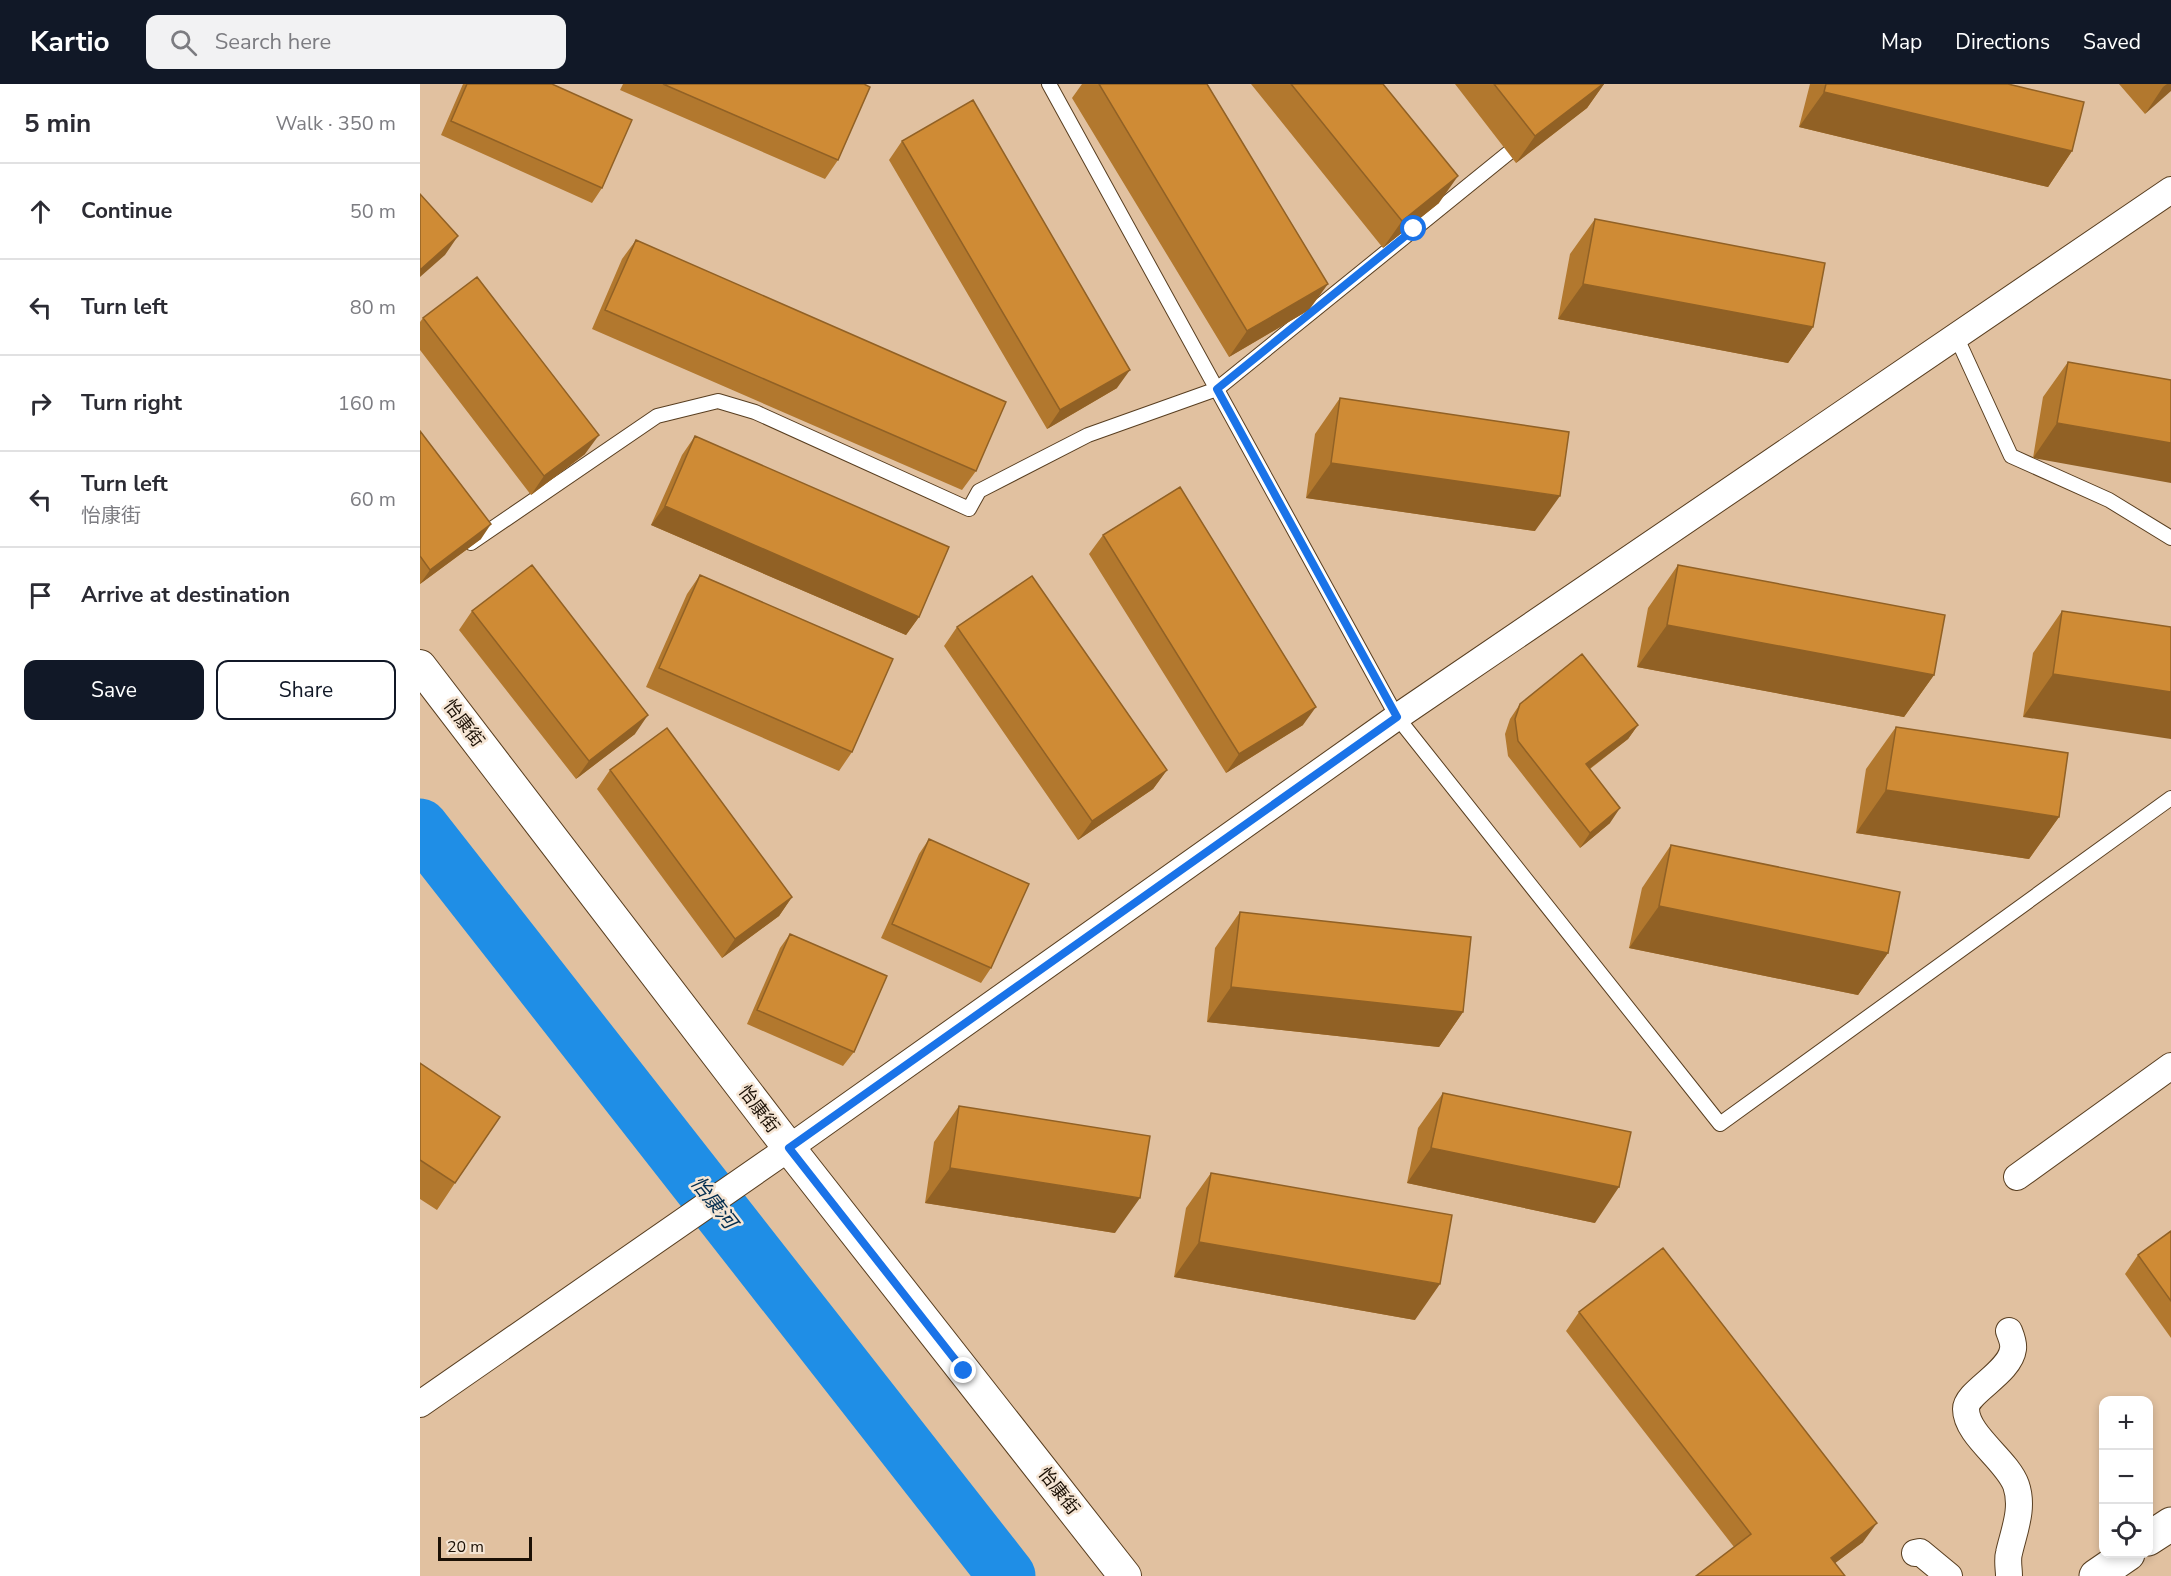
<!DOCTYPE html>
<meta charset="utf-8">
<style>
:root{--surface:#fff;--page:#f2f2f3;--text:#2b2b33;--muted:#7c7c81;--line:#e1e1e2;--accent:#111827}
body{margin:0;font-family:"Nunito Sans","Noto Sans SC",sans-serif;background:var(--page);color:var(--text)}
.controls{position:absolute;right:18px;bottom:18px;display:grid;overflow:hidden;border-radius:12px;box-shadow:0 3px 9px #0003}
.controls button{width:54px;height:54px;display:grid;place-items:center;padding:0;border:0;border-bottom:2px solid var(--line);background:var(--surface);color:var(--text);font:30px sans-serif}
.scale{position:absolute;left:18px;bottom:15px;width:94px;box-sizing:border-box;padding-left:6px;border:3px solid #1b1005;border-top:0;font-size:16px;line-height:21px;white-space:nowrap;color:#1b1005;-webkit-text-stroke:4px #f5e5d4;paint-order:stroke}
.stop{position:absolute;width:18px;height:18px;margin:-14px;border:4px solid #1a73e8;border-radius:50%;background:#fff}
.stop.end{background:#1a73e8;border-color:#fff;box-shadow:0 2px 6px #0008}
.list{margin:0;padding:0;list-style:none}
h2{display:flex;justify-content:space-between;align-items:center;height:78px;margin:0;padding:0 24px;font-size:26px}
h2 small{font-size:20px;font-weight:400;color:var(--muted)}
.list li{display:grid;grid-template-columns:39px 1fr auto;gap:18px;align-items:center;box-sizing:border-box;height:96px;padding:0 24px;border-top:2px solid var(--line)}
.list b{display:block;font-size:22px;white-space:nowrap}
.list p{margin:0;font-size:20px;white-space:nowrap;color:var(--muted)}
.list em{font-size:20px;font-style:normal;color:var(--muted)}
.actions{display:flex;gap:12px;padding:18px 24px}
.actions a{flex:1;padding:14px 0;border:2px solid var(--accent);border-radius:12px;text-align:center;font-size:21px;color:var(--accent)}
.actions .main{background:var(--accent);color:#fff}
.icon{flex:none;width:33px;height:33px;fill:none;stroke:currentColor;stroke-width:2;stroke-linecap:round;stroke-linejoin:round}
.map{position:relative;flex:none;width:1751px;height:1492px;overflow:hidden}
header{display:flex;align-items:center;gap:36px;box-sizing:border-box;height:84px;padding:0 30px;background:var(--accent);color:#fff}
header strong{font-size:28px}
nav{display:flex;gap:33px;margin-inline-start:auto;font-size:21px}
.search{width:420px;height:54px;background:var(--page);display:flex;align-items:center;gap:15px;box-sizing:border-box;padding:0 21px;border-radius:12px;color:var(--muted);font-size:22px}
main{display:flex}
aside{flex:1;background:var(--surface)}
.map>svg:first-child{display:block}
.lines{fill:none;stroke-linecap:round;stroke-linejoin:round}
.river{stroke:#1f8ee6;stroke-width:57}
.service-casing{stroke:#583e20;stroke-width:16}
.minor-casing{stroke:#583e20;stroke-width:28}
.tertiary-casing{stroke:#583e20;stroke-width:34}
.secondary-casing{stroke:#583e20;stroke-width:35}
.service{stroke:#fff;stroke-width:14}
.minor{stroke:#fff;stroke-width:26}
.tertiary{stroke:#fff;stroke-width:32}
.secondary{stroke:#fff;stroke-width:33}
.wall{fill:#b2782e}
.shaded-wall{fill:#916125}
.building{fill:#cf8b35;stroke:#916125;stroke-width:1.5}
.route{stroke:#1a73e8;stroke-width:8}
.labels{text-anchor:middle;stroke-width:5;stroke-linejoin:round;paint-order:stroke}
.street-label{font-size:18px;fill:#1b1005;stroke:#f5e5d4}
.water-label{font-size:20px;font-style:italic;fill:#022c4e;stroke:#f5e5d4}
</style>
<header>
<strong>Kartio</strong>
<div class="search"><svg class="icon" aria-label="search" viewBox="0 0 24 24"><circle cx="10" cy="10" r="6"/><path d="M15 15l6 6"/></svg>Search here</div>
<nav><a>Map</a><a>Directions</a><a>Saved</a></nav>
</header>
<main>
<aside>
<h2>5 min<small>Walk · 350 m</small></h2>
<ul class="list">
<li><svg class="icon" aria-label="ahead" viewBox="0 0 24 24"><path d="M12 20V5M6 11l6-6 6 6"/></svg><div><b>Continue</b></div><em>50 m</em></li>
<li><svg class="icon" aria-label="left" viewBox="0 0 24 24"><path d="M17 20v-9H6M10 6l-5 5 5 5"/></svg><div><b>Turn left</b></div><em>80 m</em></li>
<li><svg class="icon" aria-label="right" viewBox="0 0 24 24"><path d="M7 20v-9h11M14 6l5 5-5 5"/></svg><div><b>Turn right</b></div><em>160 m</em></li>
<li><svg class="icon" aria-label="left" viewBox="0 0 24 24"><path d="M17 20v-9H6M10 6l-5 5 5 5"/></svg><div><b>Turn left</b><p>怡康街</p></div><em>60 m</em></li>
<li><svg class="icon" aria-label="arrive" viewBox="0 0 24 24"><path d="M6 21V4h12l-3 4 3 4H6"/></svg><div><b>Arrive at destination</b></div></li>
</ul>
<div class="actions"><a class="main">Save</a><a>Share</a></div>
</aside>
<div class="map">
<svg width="1751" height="1492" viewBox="0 0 1751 1492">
<rect width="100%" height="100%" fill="#e1c1a0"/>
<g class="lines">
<path class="river" d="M0,743L587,1492"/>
<g class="service-casing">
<path id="service" d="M629,0L977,633L1300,1040L1751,714
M1536,252L1591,372L1689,416L1751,454
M51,459L237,332L298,317L335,328L549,425L559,407L668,351L797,305L1102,58"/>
</g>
<g class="minor-casing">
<path id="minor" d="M1597,1093L1751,982
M0,1320L369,1064L977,633L1751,106
M1495,1469L1500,1468L1529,1492
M1589,1492C1589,1485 1587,1476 1589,1469C1594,1447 1604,1424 1596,1401C1587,1376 1546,1351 1546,1325C1546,1308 1590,1289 1593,1265C1594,1259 1591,1252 1589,1247"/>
</g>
<g class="tertiary-casing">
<path id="tertiary" d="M0,582L369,1064L705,1492"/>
</g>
<g class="secondary-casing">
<path id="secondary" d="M1728,1455L1751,1440
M1676,1492L1708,1470"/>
</g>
<use href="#service" class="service"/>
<use href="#minor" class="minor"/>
<use href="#tertiary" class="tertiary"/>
<use href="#secondary" class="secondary"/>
</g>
<path class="wall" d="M43,0H132L182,104L172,119L21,51Z
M203,0H444L418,76L405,95L200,6Z
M662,0H787L889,226L809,273L652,14Z
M831,0H963L1019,119L963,164Z
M1035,0H1184L1167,24L1096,79Z
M1390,0H1588L1652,67L1628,103L1379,43Z
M1699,0H1751L1725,30Z
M482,57L697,304L627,345L469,76Z
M1175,135L1393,243L1368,279L1138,235L1150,170Z
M216,156L556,387L542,406L172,245L202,175Z
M3,234L165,370L111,411L0,266V238Z
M1648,278L1751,296L1613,374L1623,313Z
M920,314L1115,447L886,414L895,350Z
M0,347L61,455L0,500Z
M275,352L499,533L486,551L231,441L262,371Z
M683,451L883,641L806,689L669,470Z
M1258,481L1514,591L1484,633L1217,583L1228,524Z
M280,491L432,668L419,687L226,603L267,510Z
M52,527L215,650L156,695L39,546Z
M1642,527L1751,543L1603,633L1613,569Z
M537,543L747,686L733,705L658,756L524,562Z
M1100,620L1218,641L1208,655L1170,685L1190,739L1160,764L1088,672L1085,650L1090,635Z
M1476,643L1639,733L1609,775L1436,749L1446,685Z
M190,686L372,813L359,832L302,874L177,705Z
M509,755L571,884L561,899L461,854L499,770Z
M1251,761L1468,869L1438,911L1209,864L1222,804Z
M820,828L1043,928L1019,963L787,938L795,864Z
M370,850L434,968L423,982L327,940L360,864Z
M0,979L35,1099L17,1126L0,1115Z
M1023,1009L1175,1139L987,1099L998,1044Z
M539,1022L695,1149L505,1119L514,1058Z
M791,1089L995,1236L754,1193L766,1124Z
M1751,1147V1254L1705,1190L1718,1171Z
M1159,1228L1443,1458L1415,1479L1314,1463L1146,1247Z"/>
<path class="shaded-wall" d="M1183,0H1184L1167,24L1096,79L1115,52Z
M1747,0H1751V7L1725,30L1743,3Z
M1404,8L1652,67L1628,103L1379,43Z
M1038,92L1019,119L963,164L982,137Z
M38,152L25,171L0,193V186Z
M908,200L889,226L809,273L827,247Z
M1163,200L1393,243L1368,279L1138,235Z
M710,286L697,304L627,345L640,326Z
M1637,339L1751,359V399L1613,374Z
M179,351L165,370L111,411L124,392Z
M911,379L1140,412L1115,447L886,414Z
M245,422L499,533L486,551L231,441Z
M71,440L61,455L0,500L10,486Z
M1247,541L1514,591L1484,633L1217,583Z
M1633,590L1751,608V655L1603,633Z
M896,623L883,641L806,689L819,670Z
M228,631L215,650L156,695L169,677Z
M1218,641L1208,655L1156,695L1166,680Z
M747,686L733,705L658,756L672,737Z
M1466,706L1639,733L1609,775L1436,749Z
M1200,724L1190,739L1160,764L1170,749Z
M372,813L359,832L302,874L315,855Z
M1239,822L1468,869L1438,911L1209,864Z
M811,903L1043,928L1019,963L787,938Z
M1011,1064L1199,1103L1175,1139L987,1099Z
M530,1084L720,1114L695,1149L505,1119Z
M779,1158L1020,1200L995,1236L754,1193Z
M1457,1439L1443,1458L1398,1492L1411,1474Z"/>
<path class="building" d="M47,0H132L212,36L182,104L31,37Z
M243,0H444L450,3L418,76Z
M679,0H787L908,200L827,247Z
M871,0H963L1038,92L982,137Z
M1074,0H1183L1115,52Z
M1406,0H1588L1664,18L1652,67L1404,8Z
M553,16L710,286L640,326L482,57Z
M0,110L38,152L0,186Z
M1175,135L1405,179L1393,243L1163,200Z
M216,156L586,318L556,387L185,226Z
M57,193L179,351L124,392L3,234Z
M1648,278L1751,296V359L1637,339Z
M920,314L1149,348L1140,412L911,379Z
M0,347L71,440L10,486L0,472Z
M275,352L529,463L499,533L245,422Z
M760,403L896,623L819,670L683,451Z
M112,481L228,631L169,677L52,527Z
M1258,481L1525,531L1514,591L1247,541Z
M280,491L473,575L432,668L239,584Z
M612,492L747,686L672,737L537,543Z
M1642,527L1751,543V608L1633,590Z
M1162,570L1218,641L1166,680L1200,724L1170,749L1098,657L1095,635L1100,620Z
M1476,643L1648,669L1639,733L1466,706Z
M247,644L372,813L315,855L190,686Z
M509,755L609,800L571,884L472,840Z
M1251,761L1480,808L1468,869L1239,822Z
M820,828L1051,853L1043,928L811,903Z
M370,850L467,892L434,968L337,926Z
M0,979L80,1033L35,1099L0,1076Z
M1023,1009L1211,1048L1199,1103L1011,1064Z
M539,1022L730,1052L720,1114L530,1084Z
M791,1089L1032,1131L1020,1200L779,1158Z
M1751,1147V1217L1718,1171Z
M1243,1164L1457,1439L1411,1474L1425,1492H1276L1331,1450L1159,1228Z"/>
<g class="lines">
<path class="route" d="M544,1287L369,1064L977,633L797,305L994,145"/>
</g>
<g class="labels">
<g class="street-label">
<text transform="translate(44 639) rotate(53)" y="6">怡康街</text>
<text transform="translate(339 1025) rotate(53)" y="6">怡康街</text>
<text transform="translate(639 1407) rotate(52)" y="6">怡康街</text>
</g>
<g class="water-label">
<text transform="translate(294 1118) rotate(52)" y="7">怡康河</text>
</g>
</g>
</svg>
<div class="controls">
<button>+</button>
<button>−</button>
<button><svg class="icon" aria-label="locate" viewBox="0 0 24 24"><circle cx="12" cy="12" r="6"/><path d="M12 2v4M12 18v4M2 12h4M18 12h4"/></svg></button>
</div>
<div class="scale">20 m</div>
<div class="stop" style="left:994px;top:145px"></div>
<div class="stop end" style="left:544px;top:1287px"></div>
</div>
</main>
